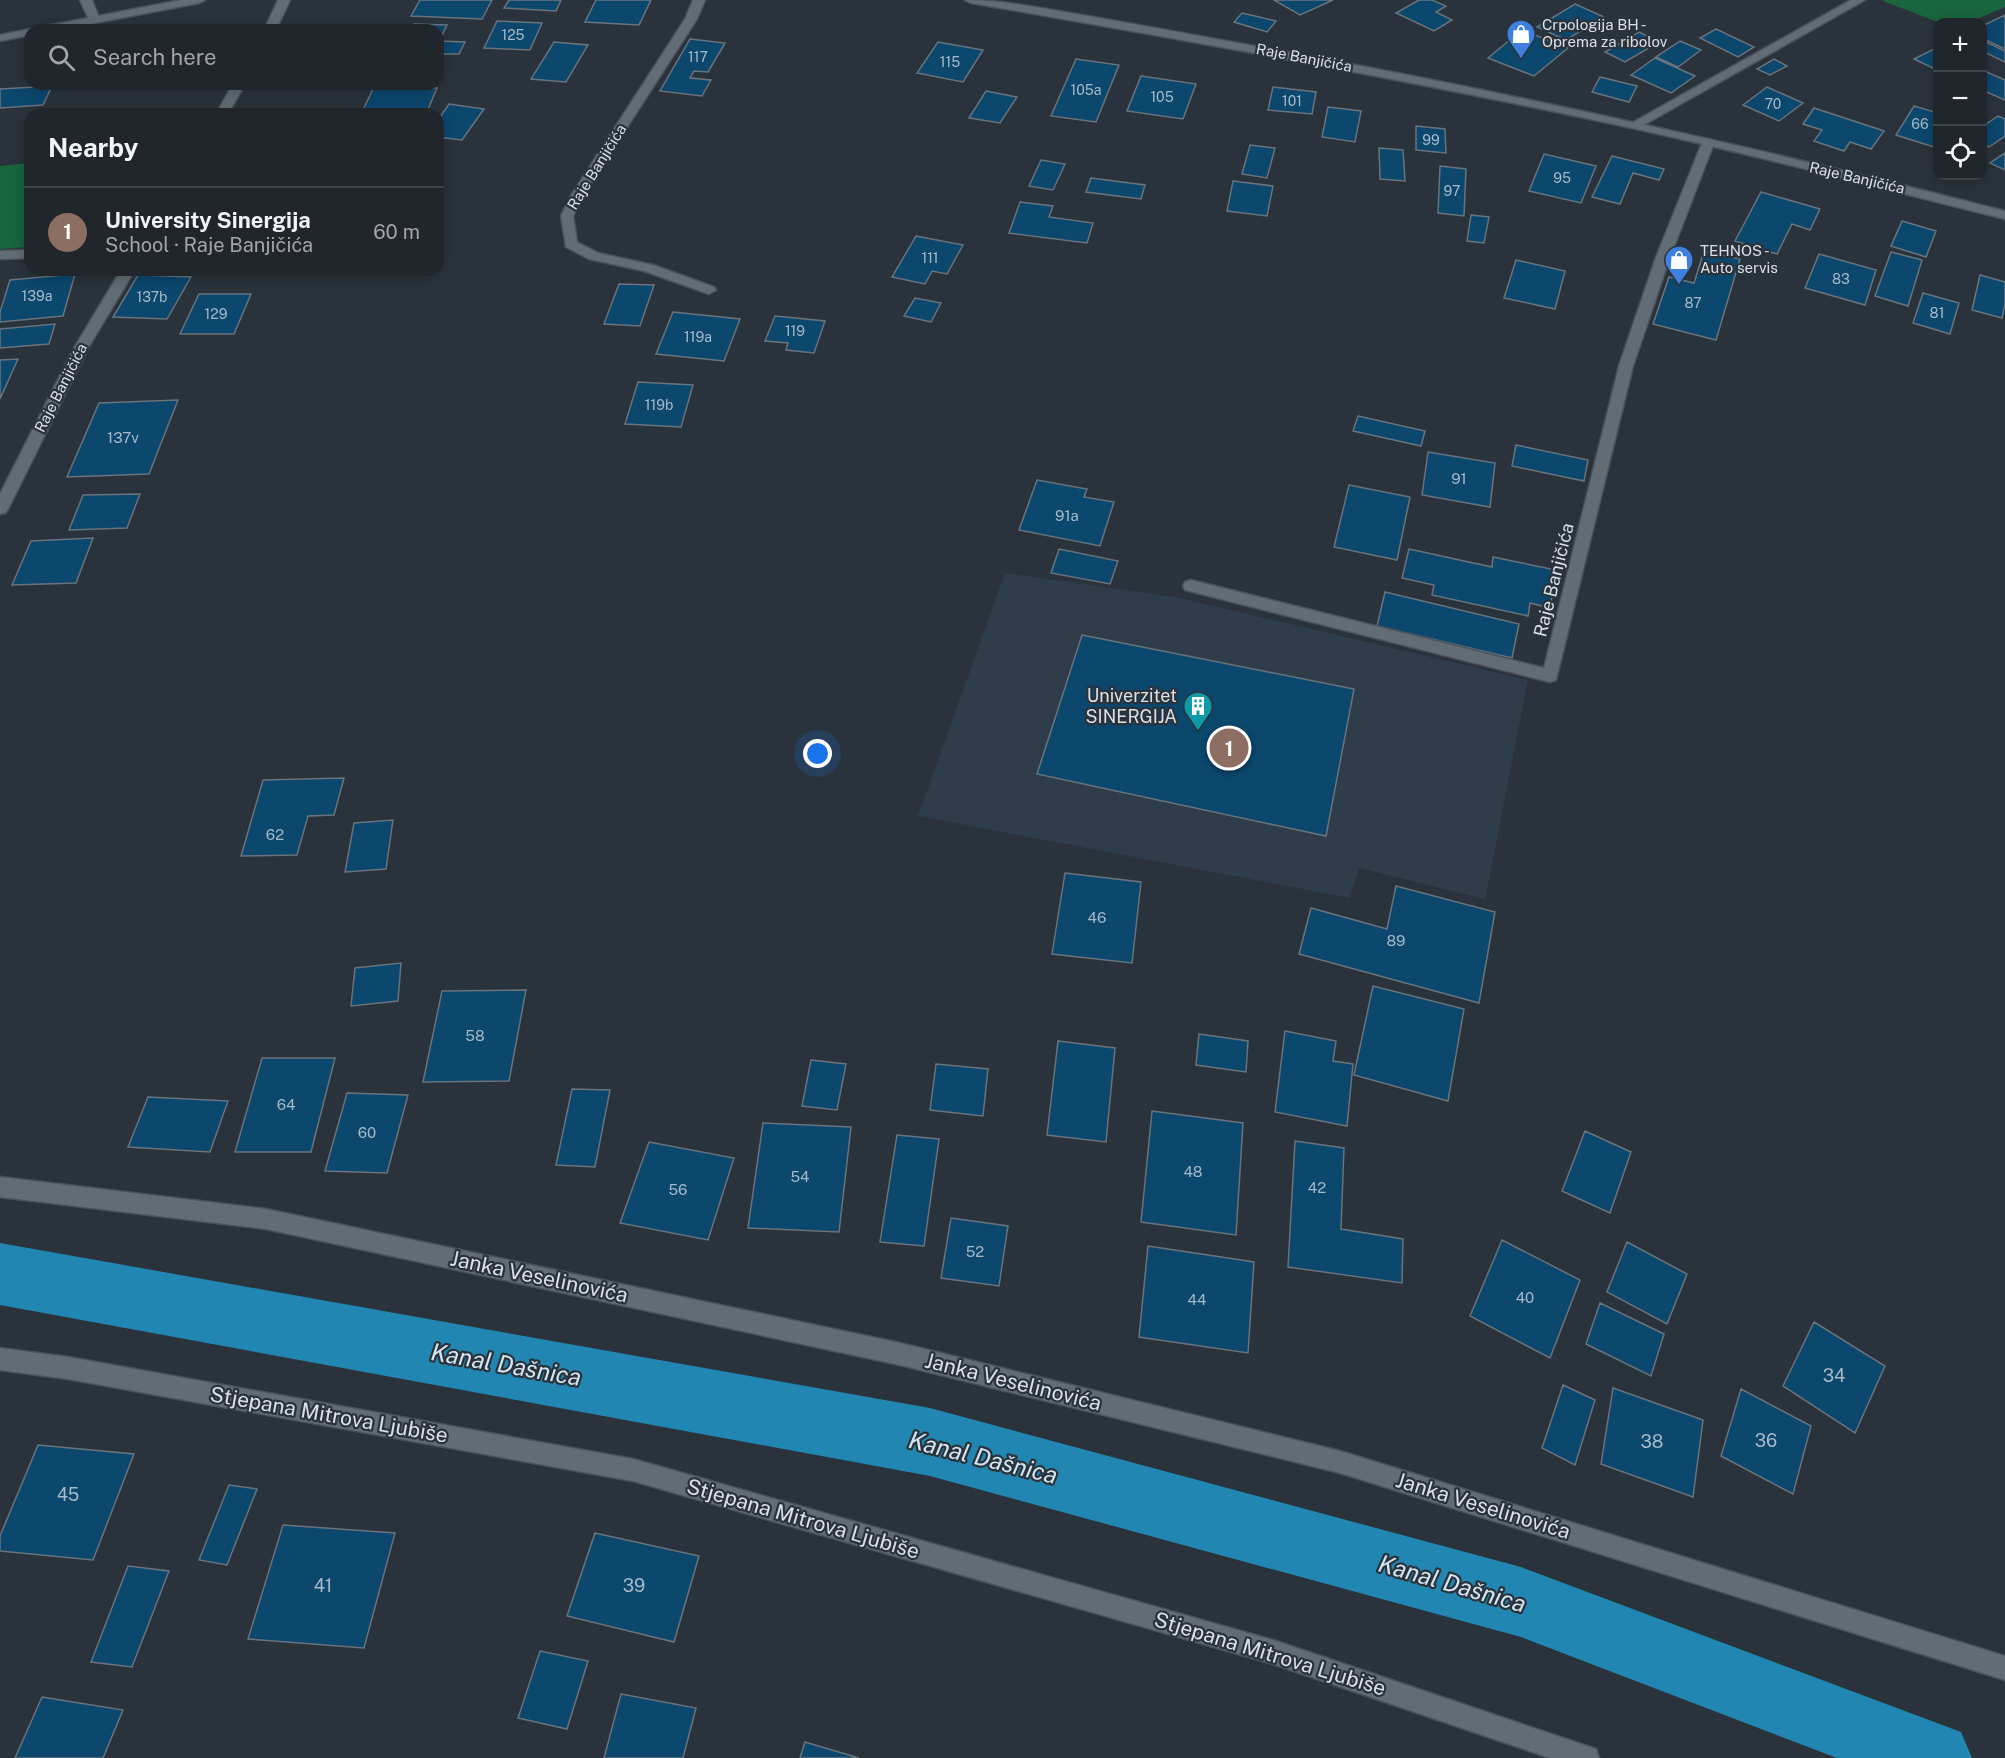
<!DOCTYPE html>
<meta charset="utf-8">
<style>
:root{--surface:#20262c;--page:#2d3238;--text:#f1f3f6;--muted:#a2a5a9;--line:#3d4348;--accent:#52ccd5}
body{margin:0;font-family:"Public Sans",sans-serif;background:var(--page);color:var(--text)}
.controls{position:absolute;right:18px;top:18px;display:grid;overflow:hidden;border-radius:12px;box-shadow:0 3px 15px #0003}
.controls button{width:54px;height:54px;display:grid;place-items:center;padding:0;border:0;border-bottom:2px solid var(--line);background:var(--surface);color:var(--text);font:30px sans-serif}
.you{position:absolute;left:818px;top:754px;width:21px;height:21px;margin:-15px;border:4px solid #fff;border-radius:50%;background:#1a73e8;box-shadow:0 0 0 9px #1a73e833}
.badge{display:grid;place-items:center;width:39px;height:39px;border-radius:50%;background:var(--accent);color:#fff;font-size:20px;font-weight:700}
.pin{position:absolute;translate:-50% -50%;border:3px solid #fff;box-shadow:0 2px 6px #0006}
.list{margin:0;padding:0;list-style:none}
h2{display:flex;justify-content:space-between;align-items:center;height:78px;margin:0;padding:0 24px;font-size:26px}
h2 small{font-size:20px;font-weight:400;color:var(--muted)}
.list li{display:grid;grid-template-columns:39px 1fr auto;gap:18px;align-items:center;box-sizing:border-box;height:90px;padding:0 24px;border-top:2px solid var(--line)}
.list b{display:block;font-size:22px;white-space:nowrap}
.list p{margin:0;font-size:20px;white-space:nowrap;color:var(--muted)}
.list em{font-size:20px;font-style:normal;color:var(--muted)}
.icon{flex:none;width:33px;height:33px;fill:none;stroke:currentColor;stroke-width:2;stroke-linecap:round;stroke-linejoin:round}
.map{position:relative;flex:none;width:2005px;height:1758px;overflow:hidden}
.search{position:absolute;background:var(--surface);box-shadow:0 3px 15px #0003;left:24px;top:24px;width:420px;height:66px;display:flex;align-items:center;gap:15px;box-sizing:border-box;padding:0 21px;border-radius:18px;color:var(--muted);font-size:22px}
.panel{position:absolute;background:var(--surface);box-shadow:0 3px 15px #0003;left:24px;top:108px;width:420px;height:168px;border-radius:18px}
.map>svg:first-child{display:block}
.built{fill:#2f3d4a}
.green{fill:#19653e}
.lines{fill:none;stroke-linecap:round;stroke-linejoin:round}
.canal{fill:#2187b2;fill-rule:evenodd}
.building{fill:#0c476e;stroke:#69737c;stroke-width:1.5}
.street-casing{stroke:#4a5159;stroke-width:3}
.secondary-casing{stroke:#4a5159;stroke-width:3}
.street{fill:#616c74;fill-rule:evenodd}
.secondary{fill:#616c74;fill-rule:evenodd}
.labels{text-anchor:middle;stroke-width:4.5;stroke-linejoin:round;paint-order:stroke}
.far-number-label{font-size:14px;fill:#a6bac7}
.far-poi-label{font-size:15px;fill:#dae0e5;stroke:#2a333b;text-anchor:start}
.far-street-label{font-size:15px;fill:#dae0e5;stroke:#2a333b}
.number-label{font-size:15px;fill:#a6bac7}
.street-label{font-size:18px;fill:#dae0e5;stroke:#2a333b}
.poi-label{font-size:18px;fill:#dae0e5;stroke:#2a333b;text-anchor:end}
.near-number-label{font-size:18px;fill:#a6bac7}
.near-street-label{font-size:21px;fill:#dae0e5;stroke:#2a333b}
.near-water-label{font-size:24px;font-style:italic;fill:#d1e6f2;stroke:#2a333b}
</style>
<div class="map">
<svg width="2005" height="1758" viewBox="0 0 2005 1758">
<rect width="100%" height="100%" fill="#2a333b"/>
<path class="built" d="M1005,573L1175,597L1528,680L1485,899L1359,868L1350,898L918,816Z"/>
<path class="green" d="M1885,0H2005V7L1970,22H1938L1883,1Z
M30,163V247L0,249V166Z"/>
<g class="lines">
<path class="canal" d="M0,1243L930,1408L1521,1567L1961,1732L1972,1758H1837L1521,1637L930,1476L0,1305Z"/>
</g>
<path class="building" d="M420,0H492L482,19L411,16Z
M509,0H561L556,11L504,8Z
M596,0H651L639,25L585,22Z
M1274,0H1333L1300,15Z
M1419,0H1432L1446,6L1436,12L1452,20L1434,31L1396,13Z
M1575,4L1604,17L1566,40L1537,27Z
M1242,13L1276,21L1267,32L1234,22Z
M2005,15V49L1982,38V26Z
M497,21L542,23L530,50L484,48Z
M414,24L447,25L439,41L465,42L459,54H438V30H411Z
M1716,29L1754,47L1738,57L1700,38Z
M1522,30L1568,48L1534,76L1488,58Z
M1639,32L1659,42L1625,62L1605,52Z
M690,39L725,43L708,72L694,71L690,78L711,80L702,96L660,91Z
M1982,40L2005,51V62L1982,51Z
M1680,41L1701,50L1678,67L1656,57Z
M554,42L588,45L566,82L531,79Z
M938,42L983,50L963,82L917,73Z
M1938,47L1937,70L1914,59Z
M1655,58L1695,76L1671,93L1631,75Z
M1076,59L1119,65L1096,122L1051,116Z
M1774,59L1787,66L1770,75L1757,69Z
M1982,70L2005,80V100L1982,90Z
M1141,76L1196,84L1183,119L1127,111Z
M1600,77L1637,86L1629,102L1592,92Z
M57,84H106L104,88H55Z
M52,86L43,105L0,108V89Z
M374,87L437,88L426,114H361Z
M1273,87L1316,92L1312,114L1268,110Z
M1767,87L1803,103L1779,121L1743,105Z
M986,91L1017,97L1000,123L969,118Z
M449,104L484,109L462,140L438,137V120Z
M1914,106L1938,113L1937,148L1896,135Z
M1328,107L1361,111L1355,142L1322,137Z
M1814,108L1884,131L1871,149L1850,142L1844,151L1814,141L1822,130L1803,124Z
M1998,116L2005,119V136L1989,147L1982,144V127Z
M1416,126L1445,129L1446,153L1416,150Z
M1250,145L1275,148L1267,178L1242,174Z
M1379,148L1403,150L1405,181L1380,179Z
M2005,153V170L1990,163Z
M1544,154L1596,166L1581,203L1529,191Z
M1612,156L1664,169L1659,180L1633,173L1620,204L1592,197Z
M1041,160L1065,164L1053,190L1029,186Z
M1440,166L1466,169L1464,216L1438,213Z
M1091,178L1145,185L1141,199L1086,192Z
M1233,181L1273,186L1267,216L1227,211Z
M1761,192L1820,209L1810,230L1792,224L1777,254L1735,241Z
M1020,202L1053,206L1049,217L1093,223L1087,243L1009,233Z
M1471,215L1489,217L1484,243L1467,241Z
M1902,221L1936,231L1926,257L1891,246Z
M916,236L963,245L947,274L932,271L925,284L892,277Z
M1704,251L1740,259L1716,340L1653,324L1669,277L1694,283Z
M1891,252L1922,260L1908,306L1875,296Z
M1819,254L1876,270L1865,305L1805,288Z
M1516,260L1565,271L1555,309L1504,298Z
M75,274L63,316L0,322V312L10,280Z
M138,275L191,277L167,319L113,317Z
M1980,275L2005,282V304L2002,318L1972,310Z
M619,284L654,285L640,326L604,324Z
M1923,293L1959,303L1950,334L1913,323Z
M199,294H251L234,334H180Z
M915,298L941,303L931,322L904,316Z
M673,312L740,319L724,361L656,354Z
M775,316L825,321L814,353L786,350L788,343L765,341Z
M55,324L49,344L0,348V329Z
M18,359L0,399V360Z
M638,382L693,385L681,427L625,424Z
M178,400L149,474L67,477L99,403Z
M1358,416L1425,431L1421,446L1353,431Z
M1516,445L1588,460L1584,481L1512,466Z
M1428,452L1495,463L1490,507L1422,495Z
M1037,480L1087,489L1084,497L1114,502L1100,546L1019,530Z
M1349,485L1410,497L1397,560L1334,547Z
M140,494L127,528L69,530L83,495Z
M93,538L76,583L12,585L31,541Z
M1059,549L1118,561L1110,584L1051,573Z
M1409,549L1492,567L1493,557L1556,570L1550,608L1530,603L1528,616L1432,595L1434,585L1402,578Z
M1385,592L1519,624L1512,658L1377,626Z
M1082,635L1354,689L1326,836L1037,774Z
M344,778L334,815L308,816L297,855L241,856L263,780Z
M393,820L386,869L345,872L354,823Z
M1065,873L1141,882L1132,963L1052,954Z
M1396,886L1495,912L1479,1003L1299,954L1311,908L1387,929Z
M401,963L398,1001L351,1006L355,968Z
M1373,986L1464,1009L1448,1101L1354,1075Z
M526,990L509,1081L423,1082L442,991Z
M1285,1031L1336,1041L1333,1061L1353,1064L1347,1126L1275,1112Z
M1199,1034L1248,1041L1246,1072L1196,1065Z
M1058,1041L1115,1048L1106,1142L1047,1135Z
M262,1058H335L311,1152H235Z
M811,1060L846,1064L837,1110L802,1106Z
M936,1064L988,1069L983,1116L930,1110Z
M572,1089L610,1090L595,1167L556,1165Z
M347,1093L408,1095L387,1173L325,1171Z
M148,1097L228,1101L210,1152L128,1147Z
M1152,1111L1243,1123L1236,1235L1141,1222Z
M763,1123L851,1127L839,1232L748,1228Z
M1585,1131L1631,1152L1610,1213L1562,1191Z
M897,1135L939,1139L924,1246L880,1242Z
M1295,1141L1344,1148L1341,1229L1403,1239L1402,1283L1288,1267Z
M649,1142L734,1158L708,1240L620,1223Z
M951,1218L1008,1226L999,1286L941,1278Z
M1502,1240L1580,1280L1550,1358L1470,1316Z
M1627,1242L1687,1274L1667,1324L1607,1292Z
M1148,1246L1254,1262L1248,1353L1139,1337Z
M1600,1303L1664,1334L1651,1376L1586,1344Z
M1814,1322L1885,1366L1855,1433L1783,1386Z
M1563,1385L1595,1400L1575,1465L1542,1448Z
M1613,1388L1703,1420L1693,1497L1601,1464Z
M1741,1389L1811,1426L1793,1494L1721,1456Z
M38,1445L134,1454L93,1560L0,1551V1536Z
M229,1485L257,1489L227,1565L199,1560Z
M283,1525L395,1533L364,1648L248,1639Z
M595,1533L699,1556L674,1642L567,1616Z
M128,1566L169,1571L132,1667L91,1662Z
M540,1651L588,1661L567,1729L518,1718Z
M621,1694L696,1708L683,1758H604Z
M42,1697L123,1710L103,1758H15Z
M805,1742L859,1758H800Z"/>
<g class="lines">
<g class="street-casing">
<path id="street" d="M80,0H92L100,20L98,22H90Z
M278,0H290L276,30H264Z
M693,0H705L697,19L584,194L573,216L577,242L598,253L653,265L714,287L716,290L709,294L644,271L589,259L566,247L561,216L572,194L685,19Z
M1851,0H1865L1640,127H1632L1630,124Z
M233,84H245L228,114H216Z
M1708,139L1714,143L1669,260L1633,366L1556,680L1550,682L1185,590L1183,586L1185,582L1191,580L1544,668L1619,366L1655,260L1702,143Z
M30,250V258L0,259V251Z
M121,270H135L88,348L8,509L5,513L0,514V494L74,348Z
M0,1177L266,1209L900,1343L1340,1451L2005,1656V1680L1340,1473L900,1365L266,1229L0,1197Z
M0,1348L68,1357L633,1459L1273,1640L1587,1746L1596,1749L1599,1758H1550L1273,1664L633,1481L68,1379L0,1370Z"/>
</g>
<g class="secondary-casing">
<path id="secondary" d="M181,0H205L199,3L59,30H35L41,27Z
M965,0C1005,0 1043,9 1082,15C1146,26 1211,38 1276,50C1521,95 1764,149 2005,211V219C1876,187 1748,153 1618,125C1403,79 1187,40 971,3Z
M30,29L34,30H30V35L0,41V35Z"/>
</g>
<use href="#street" class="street"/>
<use href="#secondary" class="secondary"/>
</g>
<defs>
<g id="shop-pin" transform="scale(1.5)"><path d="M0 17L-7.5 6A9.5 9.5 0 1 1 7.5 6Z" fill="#3f7fe0" stroke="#2a333b"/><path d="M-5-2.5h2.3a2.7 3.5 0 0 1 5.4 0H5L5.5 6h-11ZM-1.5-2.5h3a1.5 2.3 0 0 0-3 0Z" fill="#fff"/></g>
<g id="building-pin" transform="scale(1.5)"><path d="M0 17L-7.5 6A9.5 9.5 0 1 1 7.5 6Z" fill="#0f9aa8" stroke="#2a333b"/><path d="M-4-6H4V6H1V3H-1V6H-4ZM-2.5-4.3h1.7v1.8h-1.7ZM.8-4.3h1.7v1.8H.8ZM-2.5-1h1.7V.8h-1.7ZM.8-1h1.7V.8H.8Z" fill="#fff"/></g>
</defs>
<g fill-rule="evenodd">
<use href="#shop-pin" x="1521" y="34"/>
<use href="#shop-pin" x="1679" y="260"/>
<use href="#building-pin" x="1198" y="706"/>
</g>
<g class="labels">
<g class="far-number-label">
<text x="513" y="40">125</text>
<text x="698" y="62">117</text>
<text x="950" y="67">115</text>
<text x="1086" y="95">105a</text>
<text x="1162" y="102">105</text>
<text x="1292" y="106">101</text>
<text x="1773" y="109">70</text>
<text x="1920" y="129">66</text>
<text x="1431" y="145">99</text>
<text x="1562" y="183">95</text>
<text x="1452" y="196">97</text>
<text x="930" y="263">111</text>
<text x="1841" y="284">83</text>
<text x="37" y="301">139a</text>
<text x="152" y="302">137b</text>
<text x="1693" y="308">87</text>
<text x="1937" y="318">81</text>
<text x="216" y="319">129</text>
<text x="795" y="336">119</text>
<text x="698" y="342">119a</text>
<text x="659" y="410">119b</text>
</g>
<g class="far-poi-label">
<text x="1542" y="30">Crpologija BH -<tspan x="1542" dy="17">Oprema za ribolov</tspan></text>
<text x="1700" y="256">TEHNOS -<tspan x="1700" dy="17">Auto servis</tspan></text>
</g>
<g class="far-street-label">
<text transform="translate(1304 58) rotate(11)" y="5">Raje Banjičića</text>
<text transform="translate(597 167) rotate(-58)" y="5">Raje Banjičića</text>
<text transform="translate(1857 178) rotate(13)" y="5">Raje Banjičića</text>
<text transform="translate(61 388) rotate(-63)" y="5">Raje Banjičića</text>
</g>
<g class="number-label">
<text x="123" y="443">137v</text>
<text x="1459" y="484">91</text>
<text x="1067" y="521">91a</text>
<text x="275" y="840">62</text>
<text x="1097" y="923">46</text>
<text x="1396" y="946">89</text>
<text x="475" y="1041">58</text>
<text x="286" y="1110">64</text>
<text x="367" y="1138">60</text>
<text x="1193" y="1177">48</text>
<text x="800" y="1182">54</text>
<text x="1317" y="1193">42</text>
<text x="678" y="1195">56</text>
<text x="975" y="1257">52</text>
<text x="1525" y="1303">40</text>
<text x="1197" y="1305">44</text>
</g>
<g class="street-label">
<text transform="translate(1554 580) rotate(-76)" y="6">Raje Banjičića</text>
</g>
<g class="poi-label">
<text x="1177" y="702">Univerzitet<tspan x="1177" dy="21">SINERGIJA</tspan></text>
</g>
<g class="near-number-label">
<text x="1834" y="1382">34</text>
<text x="1766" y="1447">36</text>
<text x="1652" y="1448">38</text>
<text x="68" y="1501">45</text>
<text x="323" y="1592">41</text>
<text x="634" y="1592">39</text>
</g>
<g class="near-street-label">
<text transform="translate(539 1277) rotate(12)" y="7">Janka Veselinovića</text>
<text transform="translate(1013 1382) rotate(14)" y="7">Janka Veselinovića</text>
<text transform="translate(329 1415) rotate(10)" y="7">Stjepana Mitrova Ljubiše</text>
<text transform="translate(1483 1506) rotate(17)" y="7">Janka Veselinovića</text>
<text transform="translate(803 1519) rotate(16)" y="7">Stjepana Mitrova Ljubiše</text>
<text transform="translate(1270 1654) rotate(17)" y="7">Stjepana Mitrova Ljubiše</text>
</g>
<g class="near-water-label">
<text transform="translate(506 1365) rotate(10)" y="8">Kanal Dašnica</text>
<text transform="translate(983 1458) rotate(14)" y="8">Kanal Dašnica</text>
<text transform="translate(1452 1584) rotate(16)" y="8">Kanal Dašnica</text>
</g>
</g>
</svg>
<div class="controls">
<button>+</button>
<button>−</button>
<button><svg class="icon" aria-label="locate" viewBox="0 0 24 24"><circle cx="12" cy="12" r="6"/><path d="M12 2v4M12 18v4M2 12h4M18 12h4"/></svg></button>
</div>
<div class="you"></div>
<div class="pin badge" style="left:1229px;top:748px;background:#8d6e63">1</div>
<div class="search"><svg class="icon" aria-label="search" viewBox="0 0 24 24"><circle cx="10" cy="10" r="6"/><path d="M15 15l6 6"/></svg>Search here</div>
<section class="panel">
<h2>Nearby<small></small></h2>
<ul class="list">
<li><span class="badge" style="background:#8d6e63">1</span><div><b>University Sinergija</b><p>School · Raje Banjičića</p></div><em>60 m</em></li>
</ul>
</section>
</div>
